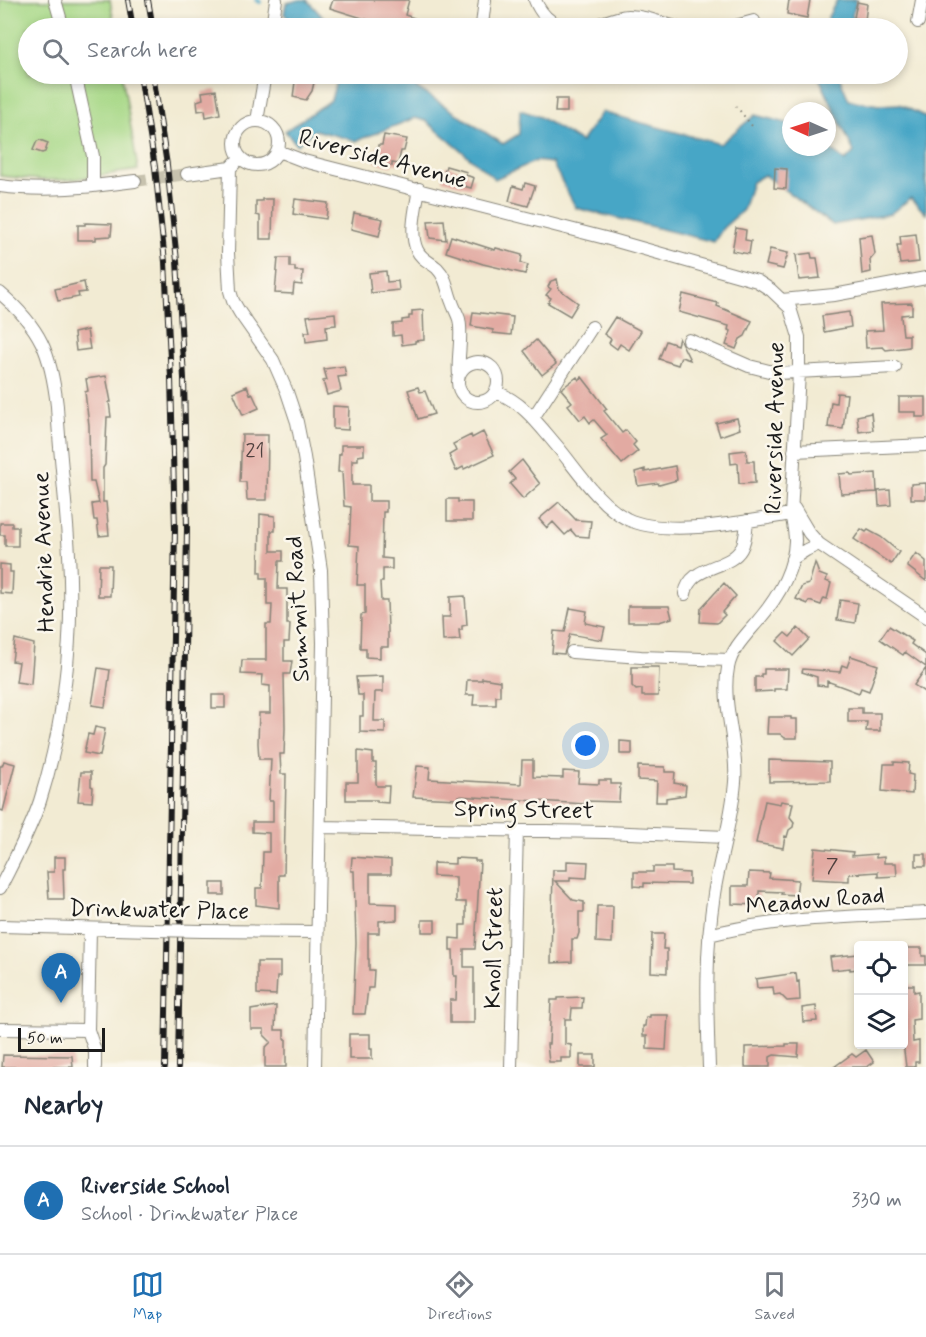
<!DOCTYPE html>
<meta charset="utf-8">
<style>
:root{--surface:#fff;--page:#f2f2f3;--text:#1f2937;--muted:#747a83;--line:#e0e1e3;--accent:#1f6fb2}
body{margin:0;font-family:Mynerve,sans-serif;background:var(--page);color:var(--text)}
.controls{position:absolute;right:18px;bottom:18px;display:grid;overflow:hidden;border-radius:6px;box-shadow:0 3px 9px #0003}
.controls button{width:54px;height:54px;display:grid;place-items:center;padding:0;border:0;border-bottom:2px solid var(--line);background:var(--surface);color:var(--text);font:30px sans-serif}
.compass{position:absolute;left:782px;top:102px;width:54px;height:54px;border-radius:50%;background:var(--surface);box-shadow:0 3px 9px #0003;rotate:273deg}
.scale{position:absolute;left:18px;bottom:15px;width:87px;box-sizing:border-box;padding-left:6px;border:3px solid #1c1c1c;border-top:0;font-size:16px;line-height:21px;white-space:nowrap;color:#1c1c1c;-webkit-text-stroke:4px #fbf7ec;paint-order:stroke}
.you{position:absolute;left:586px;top:746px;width:21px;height:21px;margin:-15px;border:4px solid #fff;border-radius:50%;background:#1a73e8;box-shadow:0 0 0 9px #1a73e833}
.badge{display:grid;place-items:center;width:39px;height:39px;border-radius:50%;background:var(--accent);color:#fff;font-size:20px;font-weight:700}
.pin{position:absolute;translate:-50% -50px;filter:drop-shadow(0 2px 3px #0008)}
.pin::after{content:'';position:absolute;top:32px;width:21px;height:18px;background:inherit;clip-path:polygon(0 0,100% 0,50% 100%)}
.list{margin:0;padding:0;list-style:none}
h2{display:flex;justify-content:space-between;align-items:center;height:78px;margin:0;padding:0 24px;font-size:26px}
h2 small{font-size:20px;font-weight:400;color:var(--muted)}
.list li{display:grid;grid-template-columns:39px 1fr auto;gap:18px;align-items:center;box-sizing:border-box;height:108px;padding:0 24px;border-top:2px solid var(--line)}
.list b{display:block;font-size:22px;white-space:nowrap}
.list p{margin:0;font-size:20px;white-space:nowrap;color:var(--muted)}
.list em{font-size:20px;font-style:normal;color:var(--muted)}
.icon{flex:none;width:33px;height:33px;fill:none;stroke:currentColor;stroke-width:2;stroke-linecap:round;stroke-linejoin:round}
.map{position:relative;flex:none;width:926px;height:1067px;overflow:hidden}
.search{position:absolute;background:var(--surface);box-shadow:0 3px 9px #0003;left:18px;right:18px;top:18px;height:66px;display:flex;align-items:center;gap:15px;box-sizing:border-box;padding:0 21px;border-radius:33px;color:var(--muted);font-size:22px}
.sheet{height:186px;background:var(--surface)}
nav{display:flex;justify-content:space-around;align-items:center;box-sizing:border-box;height:84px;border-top:2px solid var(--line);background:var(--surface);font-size:16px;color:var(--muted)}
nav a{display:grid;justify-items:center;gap:3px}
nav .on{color:var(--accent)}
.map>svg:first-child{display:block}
.green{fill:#a7d887;stroke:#627a52;stroke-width:1.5}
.water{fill:#47a6c6;stroke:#326171;stroke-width:1.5}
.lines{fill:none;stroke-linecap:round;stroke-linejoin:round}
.stream{stroke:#47a6c6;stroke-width:4}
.building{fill:#e2aaa2}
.minor-tunnel{stroke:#c7c2ae;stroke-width:12;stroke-dasharray:12 6;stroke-linecap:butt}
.minor-casing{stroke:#878478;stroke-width:14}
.path{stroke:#878478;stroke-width:2;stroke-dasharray:1.5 4.5;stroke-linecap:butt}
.minor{stroke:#fff;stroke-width:12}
.rail-casing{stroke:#1c1c1c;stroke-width:6}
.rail{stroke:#fbf7ec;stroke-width:4;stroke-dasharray:11;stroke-linecap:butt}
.minor-bridge-casing{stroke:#878478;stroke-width:14;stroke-linecap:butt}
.minor-bridge{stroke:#fff;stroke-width:12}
.labels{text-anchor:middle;stroke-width:5;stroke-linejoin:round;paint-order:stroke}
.number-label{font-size:21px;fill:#4e403e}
.street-label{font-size:24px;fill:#1c1c1c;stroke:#fbf7ec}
</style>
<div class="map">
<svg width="926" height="1067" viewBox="0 0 926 1067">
<rect width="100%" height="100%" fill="#fbf7ec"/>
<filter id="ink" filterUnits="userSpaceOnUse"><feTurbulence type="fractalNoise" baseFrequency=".0167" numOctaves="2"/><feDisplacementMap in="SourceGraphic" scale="12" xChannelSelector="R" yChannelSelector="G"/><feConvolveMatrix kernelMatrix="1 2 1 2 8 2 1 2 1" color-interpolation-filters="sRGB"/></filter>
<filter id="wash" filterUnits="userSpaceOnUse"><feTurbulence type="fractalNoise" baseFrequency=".008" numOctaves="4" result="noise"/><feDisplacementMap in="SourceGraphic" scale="24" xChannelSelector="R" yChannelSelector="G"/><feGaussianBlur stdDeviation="1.35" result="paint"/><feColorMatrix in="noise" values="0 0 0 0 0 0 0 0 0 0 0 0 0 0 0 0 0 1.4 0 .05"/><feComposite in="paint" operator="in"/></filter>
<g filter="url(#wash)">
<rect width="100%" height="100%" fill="#f2ebd3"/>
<path class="green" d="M0,0H110L115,28H28V74H122L138,170L67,180H41L0,176Z"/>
<path class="water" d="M301,0H307L333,28H298L284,14L286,3Z
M837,0H857L852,16L858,25L857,28H827L828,17Z
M338,74H396L503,144L519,134L520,110L538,116L581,142L602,112L720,144L755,115L791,124V147H827L845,161L854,152L820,80L821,74H838L849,100L879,105L899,104L926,117V214L911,198L890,214L833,225L764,175L752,182L743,210L723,228L714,242L576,208L552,163L536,161L495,179L426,121L415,118L356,141L315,130L297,145L285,131L331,100Z"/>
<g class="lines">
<path class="stream" d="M256,0L260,2"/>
</g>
<g id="blocks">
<path class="building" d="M333,0H409L405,15L414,18L410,28H373L375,22L330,8Z
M789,0H810L807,18L787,14Z
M857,2L867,4L865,20L854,18Z
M296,74H316L312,91L306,100L293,97Z
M216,90L220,114L206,117L205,110L198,111L197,101L203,99L202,92Z
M556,99H567V112H555Z
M384,135L407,139L404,151H401L398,164L392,163V166L375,162L378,145H382Z
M40,140L48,143L45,152L42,153L33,150L37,141Z
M446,166L467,172L466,175L474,178L471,188L442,180Z
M775,168L787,169L786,189L774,188Z
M525,183L535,186L528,206L509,201L513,186L523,189Z
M262,199H273L272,239H260V216L256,215V201H262Z
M295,199L328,203L326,219L293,214Z
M354,213L383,219L379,236L351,229Z
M444,220L446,240L430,238L428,221Z
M85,223L112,224L111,236L96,237V240H78V225H85Z
M736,228L746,230L745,240L751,241L749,254L732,251Z
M916,234L919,262L900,264L897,245H901L900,236Z
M872,235L875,254L870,260L871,272L862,274L859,237Z
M451,236L495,250L496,248L522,255L521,263L528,265L525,274L483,264L446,252Z
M770,249L788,253L783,269L766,265Z
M811,253L812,258H817L820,278L799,280L796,255Z
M278,258H290V267H295V271H303L302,285L294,284L293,294L275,293Z
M386,271L387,282L398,281L399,290L371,293L369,273Z
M557,279L559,289L578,303L570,316L548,303L551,298L546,295L551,289L548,287L551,281Z
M84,282L86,292L78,293L79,297L58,301L55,289Z
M683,294L718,303L717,306L752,321L745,336L740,339L736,349L726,345L731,331L728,330L729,326L679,312Z
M912,303V314L901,315V317L903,335H909V347L886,350L883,347L866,348L865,331L883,330L881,304Z
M423,310L424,340L415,341V343L402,345L401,335L393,336V324L402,323V320L409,319V316H412V311Z
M473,312L513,317L511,335L493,333V330L471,326Z
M849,312L851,327L824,332L822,316Z
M335,313L336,325L326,326L327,339L306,342L305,332H310L307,316Z
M615,317L641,331L629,350L620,344L617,349L609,343L611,339L604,334Z
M87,330L90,349L76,351L74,333Z
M679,338L690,360L681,357L678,365L659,359L666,341L677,345Z
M536,340L556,364L542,375L524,351Z
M344,366L346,376L338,377L341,391L327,395L323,381L327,380L324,369Z
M106,376L111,402H109L111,417H107L105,465L103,468V502H106L109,535L99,536L97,520H94L92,504L99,503L94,482H90L89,425L85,392L88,391L86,379Z
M577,377L579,380L582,377L607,409L604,411L622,433L626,430L636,442L633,445L638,451L622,464L601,439L607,435L594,420L590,423L585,416L580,420L568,405L572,402L561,389Z
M247,386L250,394L252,393L259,408L243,415L233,392Z
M418,387L420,392L425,391L434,414L418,419L408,390Z
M837,393L847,394L843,429L828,427L831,402L836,403Z
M899,397H926V417H916V412H899Z
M333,406L349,407L348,430L333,429Z
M871,413L873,430L859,432L857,416Z
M737,418L740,429L720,436L716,423Z
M483,432L494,455L464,469L463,467L456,471L449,455L456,451L453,444L471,435L472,438Z
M242,435H268L267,500H247L246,482H240Z
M341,445H364V455L358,456V460H352V485H369V501H386V512H383L382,558L392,559V569H383V582H380L381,601H387L388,630V647H380V658L366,657V648H360L361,615L365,614V585H357L359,546L349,545L351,507L344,506L342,472H338L339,454H341Z
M746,450L747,461H754L755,483L739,484L738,463L731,464L730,452Z
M522,460L540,484L523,499L510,484L515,479L509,472Z
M675,466L677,480L659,485L658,483L638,486L635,472L645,469V472Z
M850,473L851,475L876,473L877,492L841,494L839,474Z
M926,483V499H911V484Z
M890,490L891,505L879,506L878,491Z
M447,499H458V502H472V521H447Z
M559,502L576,520L591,521L589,537L576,536L571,530L565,535L553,522L547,528L539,519Z
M260,514L275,516V531H271V551H283V561H279L278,589H287V624H290L289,642H284V661H292L290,674H284L285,728L284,754H280L281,774H286L284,875H279V908L256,905V888H262L263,852H269V833L252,832V822H273V801H269L271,759H259L258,743L259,713H270V686L262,685L263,675L241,674L242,660H266V624H271L272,605H267V578H261V572H259Z
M0,523H12V527H18V546H5V535H0Z
M861,529L866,532L868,530L881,537L899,552L891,564L854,539Z
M916,553L926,561V581L907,566Z
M815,563L819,574L827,577L826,581L831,583L827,599L824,598L821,605L809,601L808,604L796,599L802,586L809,584Z
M0,564L10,565V572H13L12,594L0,593Z
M99,565H111L110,596H98Z
M724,583L736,596L722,612L725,615L717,623L700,622L701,608Z
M465,596L467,625L462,626V630H459L460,640L443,641L442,617H450V597Z
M840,600L858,603L855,623L837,620Z
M628,606H669L672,618L659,622H628Z
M570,608L587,611L585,623L605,627L602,640L570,634L564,654L552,653L554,631L565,632Z
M889,626L913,641L911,644L926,655V667L905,652L903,655L880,639Z
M798,628L809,639L793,656L777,641L785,633L790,637Z
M15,639L34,644L31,684L16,682L19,662L12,661Z
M851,656L878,665L869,691L861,688L859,693L827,681V686L817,685V677L802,672L803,669L840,672L842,665L847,667Z
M632,667H659L658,696H642V689L636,690L632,686Z
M98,668L110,670L105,707L92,705Z
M926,668V693L914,685Z
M764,669H788L787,689H774V691L755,692V677H761V674H764Z
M383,676V692H375L374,721H385V733L360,732V716H363V695H358L356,677Z
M482,678L500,681V696H496V705H473L474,695H466L467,680H482Z
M212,695H225V708H212Z
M848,708H862V713H880V731H866L867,722H848Z
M768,717H791V719H797V738H785L780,734H767Z
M95,727L105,729L100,756L84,753L88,734L93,735Z
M620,741L632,742V754H620Z
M358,751L373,753V763H376V783L377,786H389L388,803L377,802V800H346V782H358Z
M522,760H533V777L563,778V771L579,772L578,783L599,784V780H611V784H620L619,802L585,801V804L458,796V799L413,797L417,766L430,767L429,779L521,784Z
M769,760L830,762V781L769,782Z
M4,761L15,764L3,811L0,810V766H2Z
M894,762L909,763L908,774L913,775L912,794L882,791L884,764H894Z
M638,766L665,767V772H675L674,783L686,785L685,795L666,798V802H656L657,781L638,780Z
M81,772H91V786L93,787L92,802L78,801Z
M765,801L780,804L781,801L793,803L790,817L794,822L793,827L789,830L787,837L785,836L783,848L756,843Z
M815,848L853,852L852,856L876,854V858L884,857V863H896L897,876L878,877V872L849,874V881L812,879Z
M916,854H926V866H916Z
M54,857H65V869H63L64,899H49L47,872H54Z
M352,857L391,860V874H370V903L397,904V920L379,921V933H368V959H369V970H374L373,988H368L365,1014H353L356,943L354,871H351Z
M455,858L475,859V861H480L475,949H464V967H474V1023H450V1000H456L457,976H454L453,950H450V938L460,939V925H466V902H456V877L433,876V863L455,864Z
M567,861L588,862L587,878L570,877V881H555L573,900L584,902V912H579V933L577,939H572V962L551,963L553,870H567Z
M653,867H672V872L689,873V884L644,883V887L634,886V872H653Z
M749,872L770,873L769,878L798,880L796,895L781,894L782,892L759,891V905L732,904V886H748Z
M211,883H224V895H211Z
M597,906H613L612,943L596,942Z
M422,920H435V932H422Z
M652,934H664L663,949H667V973L651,972Z
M903,948H922V956H926V965H903Z
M858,954V969L850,970V968L832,970L830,957Z
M257,962H280V977H277L276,995L257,994Z
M796,973L797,982L799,981L800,1000L787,1001L780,994L774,995L773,987L757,988L756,979Z
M903,985H914V992L919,991V1019L912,1020L913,1042L919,1041V1062H915V1067H906L903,1043Z
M583,997L582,1008H572L571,1019H565V1044L571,1045V1058H561V1062H549L547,1044H549L551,1000H558V998Z
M276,1006L275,1030H284V1039H286V1067H265V1048L271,1042L264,1035V1029H251V1010Z
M816,1006L817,1021L803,1022L802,1008Z
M650,1015H668L666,1050L647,1049V1036H643V1026H645L646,1017H650Z
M349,1034H370V1049H372V1059H349Z
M786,1044H799L798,1057L774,1055L770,1057V1067H745V1047L786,1046Z
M866,1050L874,1062L867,1067H834L852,1054L856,1057Z
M3,1055L72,1056L73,1067H2Z
M580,1055H595V1067H580Z"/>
</g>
</g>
<g filter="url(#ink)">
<use href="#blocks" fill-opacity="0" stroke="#878478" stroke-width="1.5"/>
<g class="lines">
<path class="minor-tunnel" d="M135,181L187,174"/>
<g class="minor-casing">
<path id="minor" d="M55,0L63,28
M535,0C545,25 566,32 592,26C605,23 615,17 628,16C646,16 661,23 678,28
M918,22L922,0
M482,25L485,0
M272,28L276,0
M728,28L754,21
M75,74L93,156V186
M257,121L265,74
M235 143a22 22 0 1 1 44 0a22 22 0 1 1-44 0Z
M278,151L304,161L609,239L757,281L771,290L790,308L799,337V373L791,514C793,523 795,532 795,541C794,571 776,600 757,622C745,636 731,650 728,668C721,703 738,744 735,782C732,820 720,856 714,894C705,952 707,1009 709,1067
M230,168L228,253L230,291L233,301L240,313L273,360L287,392L297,422L304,457L321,570L323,643L315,1067
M187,174L230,168L236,162
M0,186C45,192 90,187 135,181
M419,189C416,207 409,233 417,250C421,259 430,262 437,268C447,278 447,290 452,302C454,308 457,313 459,319C463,336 457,357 459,375
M0,293C41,328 51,353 57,406C60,464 69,522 70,580C72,652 62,732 40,801C30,831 14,860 0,888
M782,300L834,295L926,278
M689,340L749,366L777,373L895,367
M458 382a20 20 0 1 1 40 0a20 20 0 1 1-40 0Z
M496,392C523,402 539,425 557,446C578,471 598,504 627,519C667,538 748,521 791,514
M533,418L592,327
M794,451L926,445
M794,508L809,533L819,544L926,617
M792,559L806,550L819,544
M685,594C690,564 729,570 741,549C746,540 746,530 747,521
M572,652L641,657L730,660
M320,827L605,832L726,837
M0,926L152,930
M203,931L317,932
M709,935C779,917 854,917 926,913
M0,1029L88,1030L90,929
M88,1030L95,1051V1067
M511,1067L517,830"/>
</g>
<path class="path" d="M736,106L752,126"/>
<use href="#minor" class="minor"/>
<g class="rail-casing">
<path id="rail" d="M128,0L133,28
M148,0L153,28
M140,74L155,167L165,262L171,378L175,529L165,1067
M153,74L167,165L177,261L184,378L187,529L178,1067"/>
</g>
<use href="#rail" class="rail"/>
<g class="minor-bridge-casing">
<path id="minor-bridge" d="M152,930L203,931"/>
</g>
<use href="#minor-bridge" class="minor-bridge"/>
</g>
</g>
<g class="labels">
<g class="number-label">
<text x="255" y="457">21</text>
<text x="832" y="872">7</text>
</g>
<g class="street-label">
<text transform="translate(383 158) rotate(15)" y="8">Riverside Avenue</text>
<text transform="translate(774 428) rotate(-89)" y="8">Riverside Avenue</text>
<text transform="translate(43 552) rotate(-92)" y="8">Hendrie Avenue</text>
<text transform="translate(297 609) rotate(-93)" y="8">Summit Road</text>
<text transform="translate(524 809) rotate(1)" y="8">Spring Street</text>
<text transform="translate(815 900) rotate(-5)" y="8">Meadow Road</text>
<text transform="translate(159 909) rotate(1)" y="8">Drinkwater Place</text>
<text transform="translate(493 948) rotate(-89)" y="8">Knoll Street</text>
</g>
</g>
</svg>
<div class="controls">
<button><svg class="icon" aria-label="locate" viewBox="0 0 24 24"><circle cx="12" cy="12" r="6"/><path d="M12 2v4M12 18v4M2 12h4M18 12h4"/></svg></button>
<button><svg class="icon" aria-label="layers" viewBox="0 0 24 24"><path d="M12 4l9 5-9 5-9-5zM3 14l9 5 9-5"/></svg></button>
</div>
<svg class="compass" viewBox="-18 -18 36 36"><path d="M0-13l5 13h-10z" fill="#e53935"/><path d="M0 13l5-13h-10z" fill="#747a83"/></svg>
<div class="scale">50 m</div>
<div class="you"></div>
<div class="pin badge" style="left:61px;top:1003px">A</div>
<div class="search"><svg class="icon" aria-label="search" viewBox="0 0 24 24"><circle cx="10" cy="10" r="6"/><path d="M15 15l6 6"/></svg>Search here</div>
</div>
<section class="sheet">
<h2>Nearby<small></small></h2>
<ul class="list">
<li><span class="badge">A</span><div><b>Riverside School</b><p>School · Drinkwater Place</p></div><em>330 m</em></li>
</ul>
</section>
<nav>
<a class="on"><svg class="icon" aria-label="map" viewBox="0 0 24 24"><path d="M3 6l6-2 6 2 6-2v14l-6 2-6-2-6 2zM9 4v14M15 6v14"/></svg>Map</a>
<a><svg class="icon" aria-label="directions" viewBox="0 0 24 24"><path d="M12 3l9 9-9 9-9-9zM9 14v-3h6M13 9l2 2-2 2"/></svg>Directions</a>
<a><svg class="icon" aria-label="saved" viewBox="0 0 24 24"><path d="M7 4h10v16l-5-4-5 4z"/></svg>Saved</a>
</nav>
